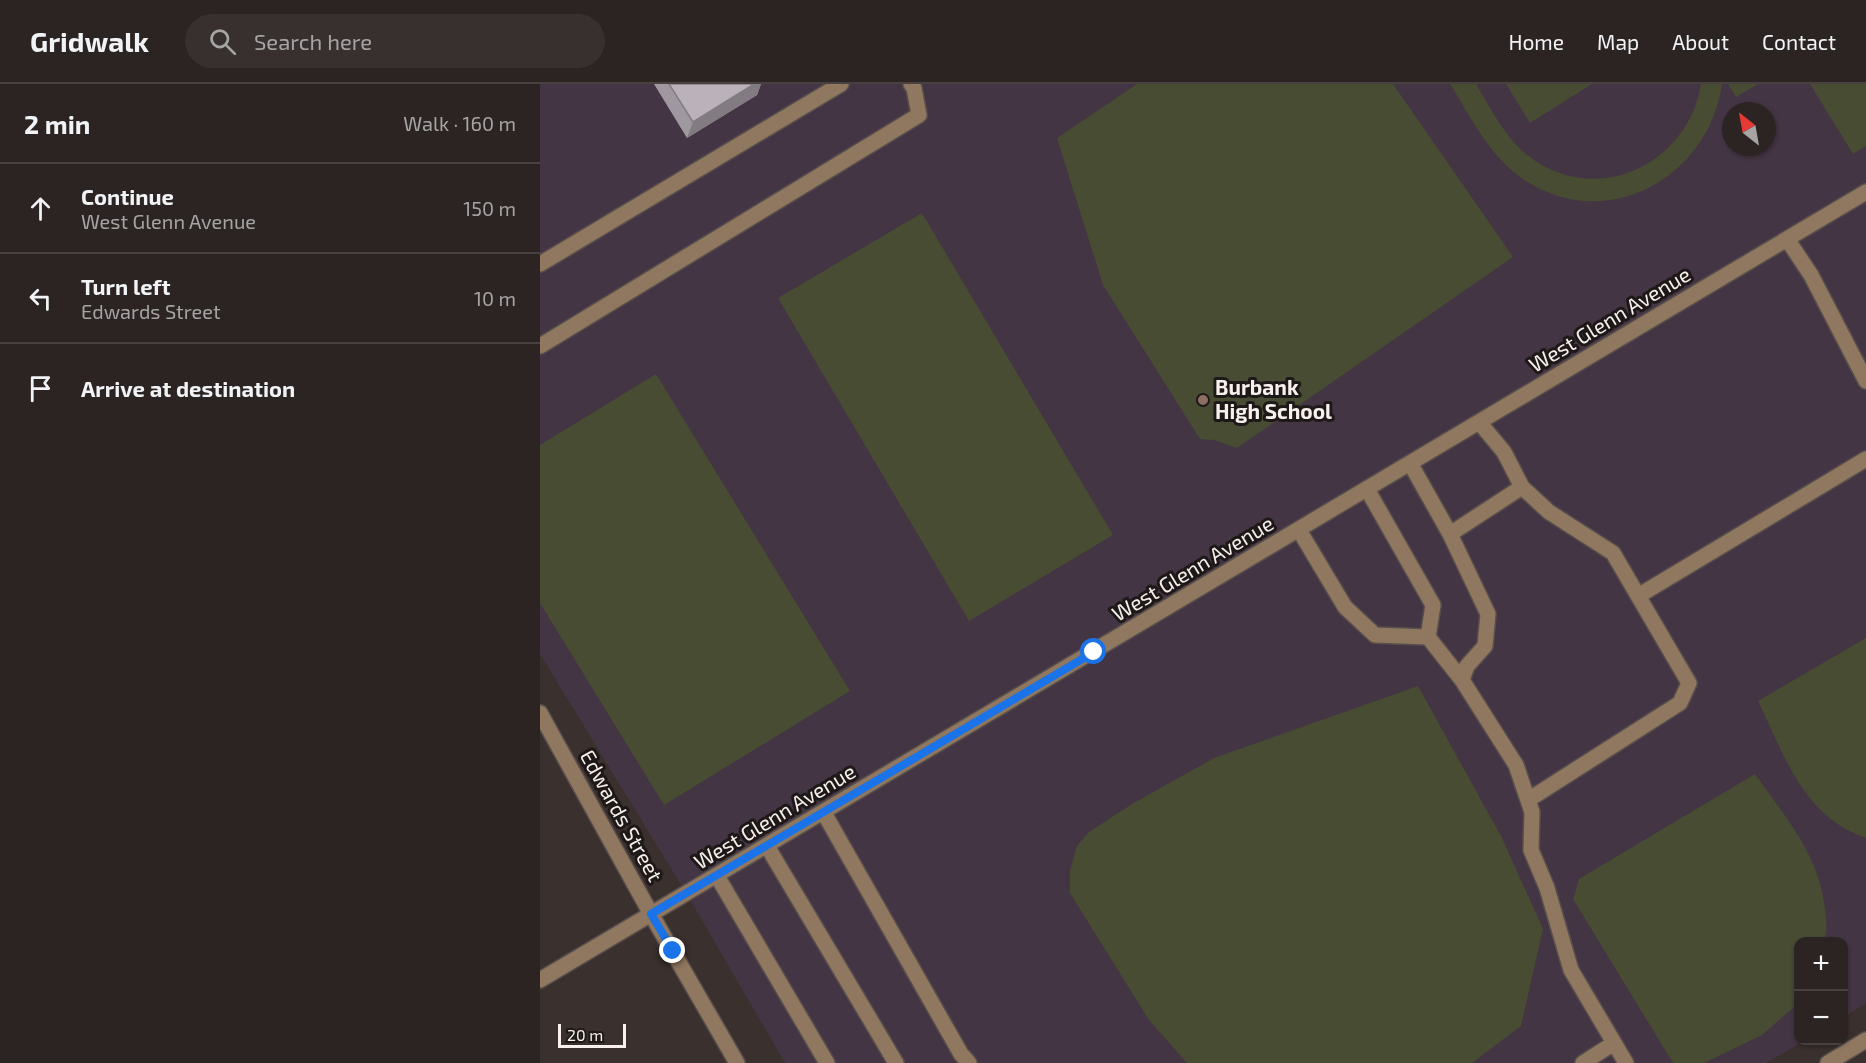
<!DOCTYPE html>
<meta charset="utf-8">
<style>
:root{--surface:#2c2422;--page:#38302f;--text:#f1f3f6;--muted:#a6a4a5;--line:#484140}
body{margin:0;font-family:"Exo 2",sans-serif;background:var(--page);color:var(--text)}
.controls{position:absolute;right:18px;bottom:18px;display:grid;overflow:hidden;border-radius:12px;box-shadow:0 2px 4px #0004}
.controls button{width:54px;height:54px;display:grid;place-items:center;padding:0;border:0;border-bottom:2px solid var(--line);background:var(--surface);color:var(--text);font:30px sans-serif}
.compass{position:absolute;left:1182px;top:18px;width:54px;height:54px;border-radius:50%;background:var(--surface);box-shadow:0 2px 4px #0004;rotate:329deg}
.scale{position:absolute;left:18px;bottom:15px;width:68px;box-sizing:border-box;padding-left:6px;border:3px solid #f7f0ed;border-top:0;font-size:16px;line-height:21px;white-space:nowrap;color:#f7f0ed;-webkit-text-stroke:4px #1e1918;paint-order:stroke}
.stop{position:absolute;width:18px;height:18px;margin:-14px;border:4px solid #1a73e8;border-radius:50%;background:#fff}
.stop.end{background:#1a73e8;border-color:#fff;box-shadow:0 2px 6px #0008}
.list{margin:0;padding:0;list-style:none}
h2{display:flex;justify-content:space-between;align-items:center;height:78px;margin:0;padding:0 24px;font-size:26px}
h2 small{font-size:20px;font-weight:400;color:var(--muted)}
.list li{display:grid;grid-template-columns:39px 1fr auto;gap:18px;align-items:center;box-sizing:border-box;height:90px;padding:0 24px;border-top:2px solid var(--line)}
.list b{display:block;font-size:22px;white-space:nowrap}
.list p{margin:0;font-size:20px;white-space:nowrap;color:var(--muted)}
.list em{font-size:20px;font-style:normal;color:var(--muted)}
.icon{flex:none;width:33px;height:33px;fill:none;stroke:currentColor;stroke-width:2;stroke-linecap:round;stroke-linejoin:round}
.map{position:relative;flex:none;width:1326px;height:979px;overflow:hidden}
header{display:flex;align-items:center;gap:36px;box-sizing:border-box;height:84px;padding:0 30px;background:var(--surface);border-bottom:2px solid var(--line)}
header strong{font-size:28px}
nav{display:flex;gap:33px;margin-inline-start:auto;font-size:21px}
.search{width:420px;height:54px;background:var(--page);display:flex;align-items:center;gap:15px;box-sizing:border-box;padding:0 21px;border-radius:33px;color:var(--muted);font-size:22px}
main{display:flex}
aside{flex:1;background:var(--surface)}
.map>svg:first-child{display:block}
.education{fill:#433543;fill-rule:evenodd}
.green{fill:#474c33}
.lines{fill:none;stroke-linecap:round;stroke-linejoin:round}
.minor-casing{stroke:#584f4c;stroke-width:18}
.minor{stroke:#90775f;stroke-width:15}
.wall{fill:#a098a0}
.shaded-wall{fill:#827c82}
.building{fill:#bab1ba;stroke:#827c82;stroke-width:1.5}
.route{stroke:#1a73e8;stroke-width:8}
.education-dot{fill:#8d6e63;stroke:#1e1918;stroke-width:2}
.labels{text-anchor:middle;stroke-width:6;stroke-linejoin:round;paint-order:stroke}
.street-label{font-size:21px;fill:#f7f0ed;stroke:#1e1918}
.poi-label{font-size:21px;font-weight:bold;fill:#f7f0ed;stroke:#1e1918;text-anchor:start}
</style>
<header>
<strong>Gridwalk</strong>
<div class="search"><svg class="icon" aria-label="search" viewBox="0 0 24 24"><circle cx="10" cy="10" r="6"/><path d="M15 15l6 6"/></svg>Search here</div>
<nav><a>Home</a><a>Map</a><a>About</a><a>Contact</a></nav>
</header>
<main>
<aside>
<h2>2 min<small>Walk · 160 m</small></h2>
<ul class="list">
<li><svg class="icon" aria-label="ahead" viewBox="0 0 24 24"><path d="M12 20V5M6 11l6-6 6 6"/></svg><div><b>Continue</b><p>West Glenn Avenue</p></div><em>150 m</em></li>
<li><svg class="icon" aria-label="left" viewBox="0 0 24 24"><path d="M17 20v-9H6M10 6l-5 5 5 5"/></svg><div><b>Turn left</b><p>Edwards Street</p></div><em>10 m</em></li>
<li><svg class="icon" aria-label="arrive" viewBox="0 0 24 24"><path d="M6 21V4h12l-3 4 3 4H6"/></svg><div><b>Arrive at destination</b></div></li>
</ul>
</aside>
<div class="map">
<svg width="1326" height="979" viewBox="0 0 1326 979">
<rect width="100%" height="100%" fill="#3a302d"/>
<path class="education" d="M0,0H1326V919L1304,933V858H1258V956L1264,957L1226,979H245L149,814L0,570ZM1191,27H1227V63H1191Z"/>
<path class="green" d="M597,0H853L973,173L697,364L674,356L660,355L563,201L517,54Z
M910,0H936C953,28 968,60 997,78C1065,121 1149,76 1161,0H1182C1169,93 1068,150 986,97C950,74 932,35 910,0Z
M966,0H1052L990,39Z
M1188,0H1218L1196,13Z
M1270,0H1326V62L1313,70Z
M382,129L573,451L429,537L238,214Z
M116,290L310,607L124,721L0,519V361Z
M1326,554V754C1263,732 1245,673 1218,617Z
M878,602L962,754L1003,845L981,942L932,979H647L609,936L530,809V786L537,762L549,748L592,720L674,674Z
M1215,690C1246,734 1279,770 1285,825C1286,837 1288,846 1284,857L1258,858V914L1253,924L1222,951L1164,979H1133L1033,815L1039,795Z"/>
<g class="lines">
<g class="minor-casing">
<path id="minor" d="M1247,155L1271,191L1326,297
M0,180L301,0
M0,262L379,31L374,4L371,0
M870,379L910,450L948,530L945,562L927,582L922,596L976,681L992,728L991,766L1007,804L1031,886L1086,979
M982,403L1009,428L1073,469L1149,599L1140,619L988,716
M827,405L893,521L888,553L922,596
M759,446L805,523L835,551L888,553
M910,450L982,403L964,368L939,338
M1098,512L1326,375
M0,629L111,830L197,979
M284,729L421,970L429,979
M227,762L356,979
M177,792L287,979
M0,896L1326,108
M1043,979L1074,959
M1288,979L1326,956"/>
</g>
<use href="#minor" class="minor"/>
</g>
<path class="wall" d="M114,0H221L217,11L147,54Z"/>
<path class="shaded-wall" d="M214,0H221L217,11L147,54L153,38Z"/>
<path class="building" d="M129,0H214L153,38Z"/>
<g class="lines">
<path class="route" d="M133,867L111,830L554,568"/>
</g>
<circle class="education-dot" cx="663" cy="316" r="6"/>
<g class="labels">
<g class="street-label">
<text transform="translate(1070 236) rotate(-31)" y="7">West Glenn Avenue</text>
<text transform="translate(653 485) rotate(-31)" y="7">West Glenn Avenue</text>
<text transform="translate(81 732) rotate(61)" y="7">Edwards Street</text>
<text transform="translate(235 733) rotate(-31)" y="7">West Glenn Avenue</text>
</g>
<g class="poi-label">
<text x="675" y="311">Burbank<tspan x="675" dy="24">High School</tspan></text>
</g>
</g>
</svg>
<div class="controls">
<button>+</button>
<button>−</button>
</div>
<svg class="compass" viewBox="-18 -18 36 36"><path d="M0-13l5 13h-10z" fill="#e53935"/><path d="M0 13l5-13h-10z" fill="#a6a4a5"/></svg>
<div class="scale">20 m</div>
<div class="stop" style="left:554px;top:568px"></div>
<div class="stop end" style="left:133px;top:867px"></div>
</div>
</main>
